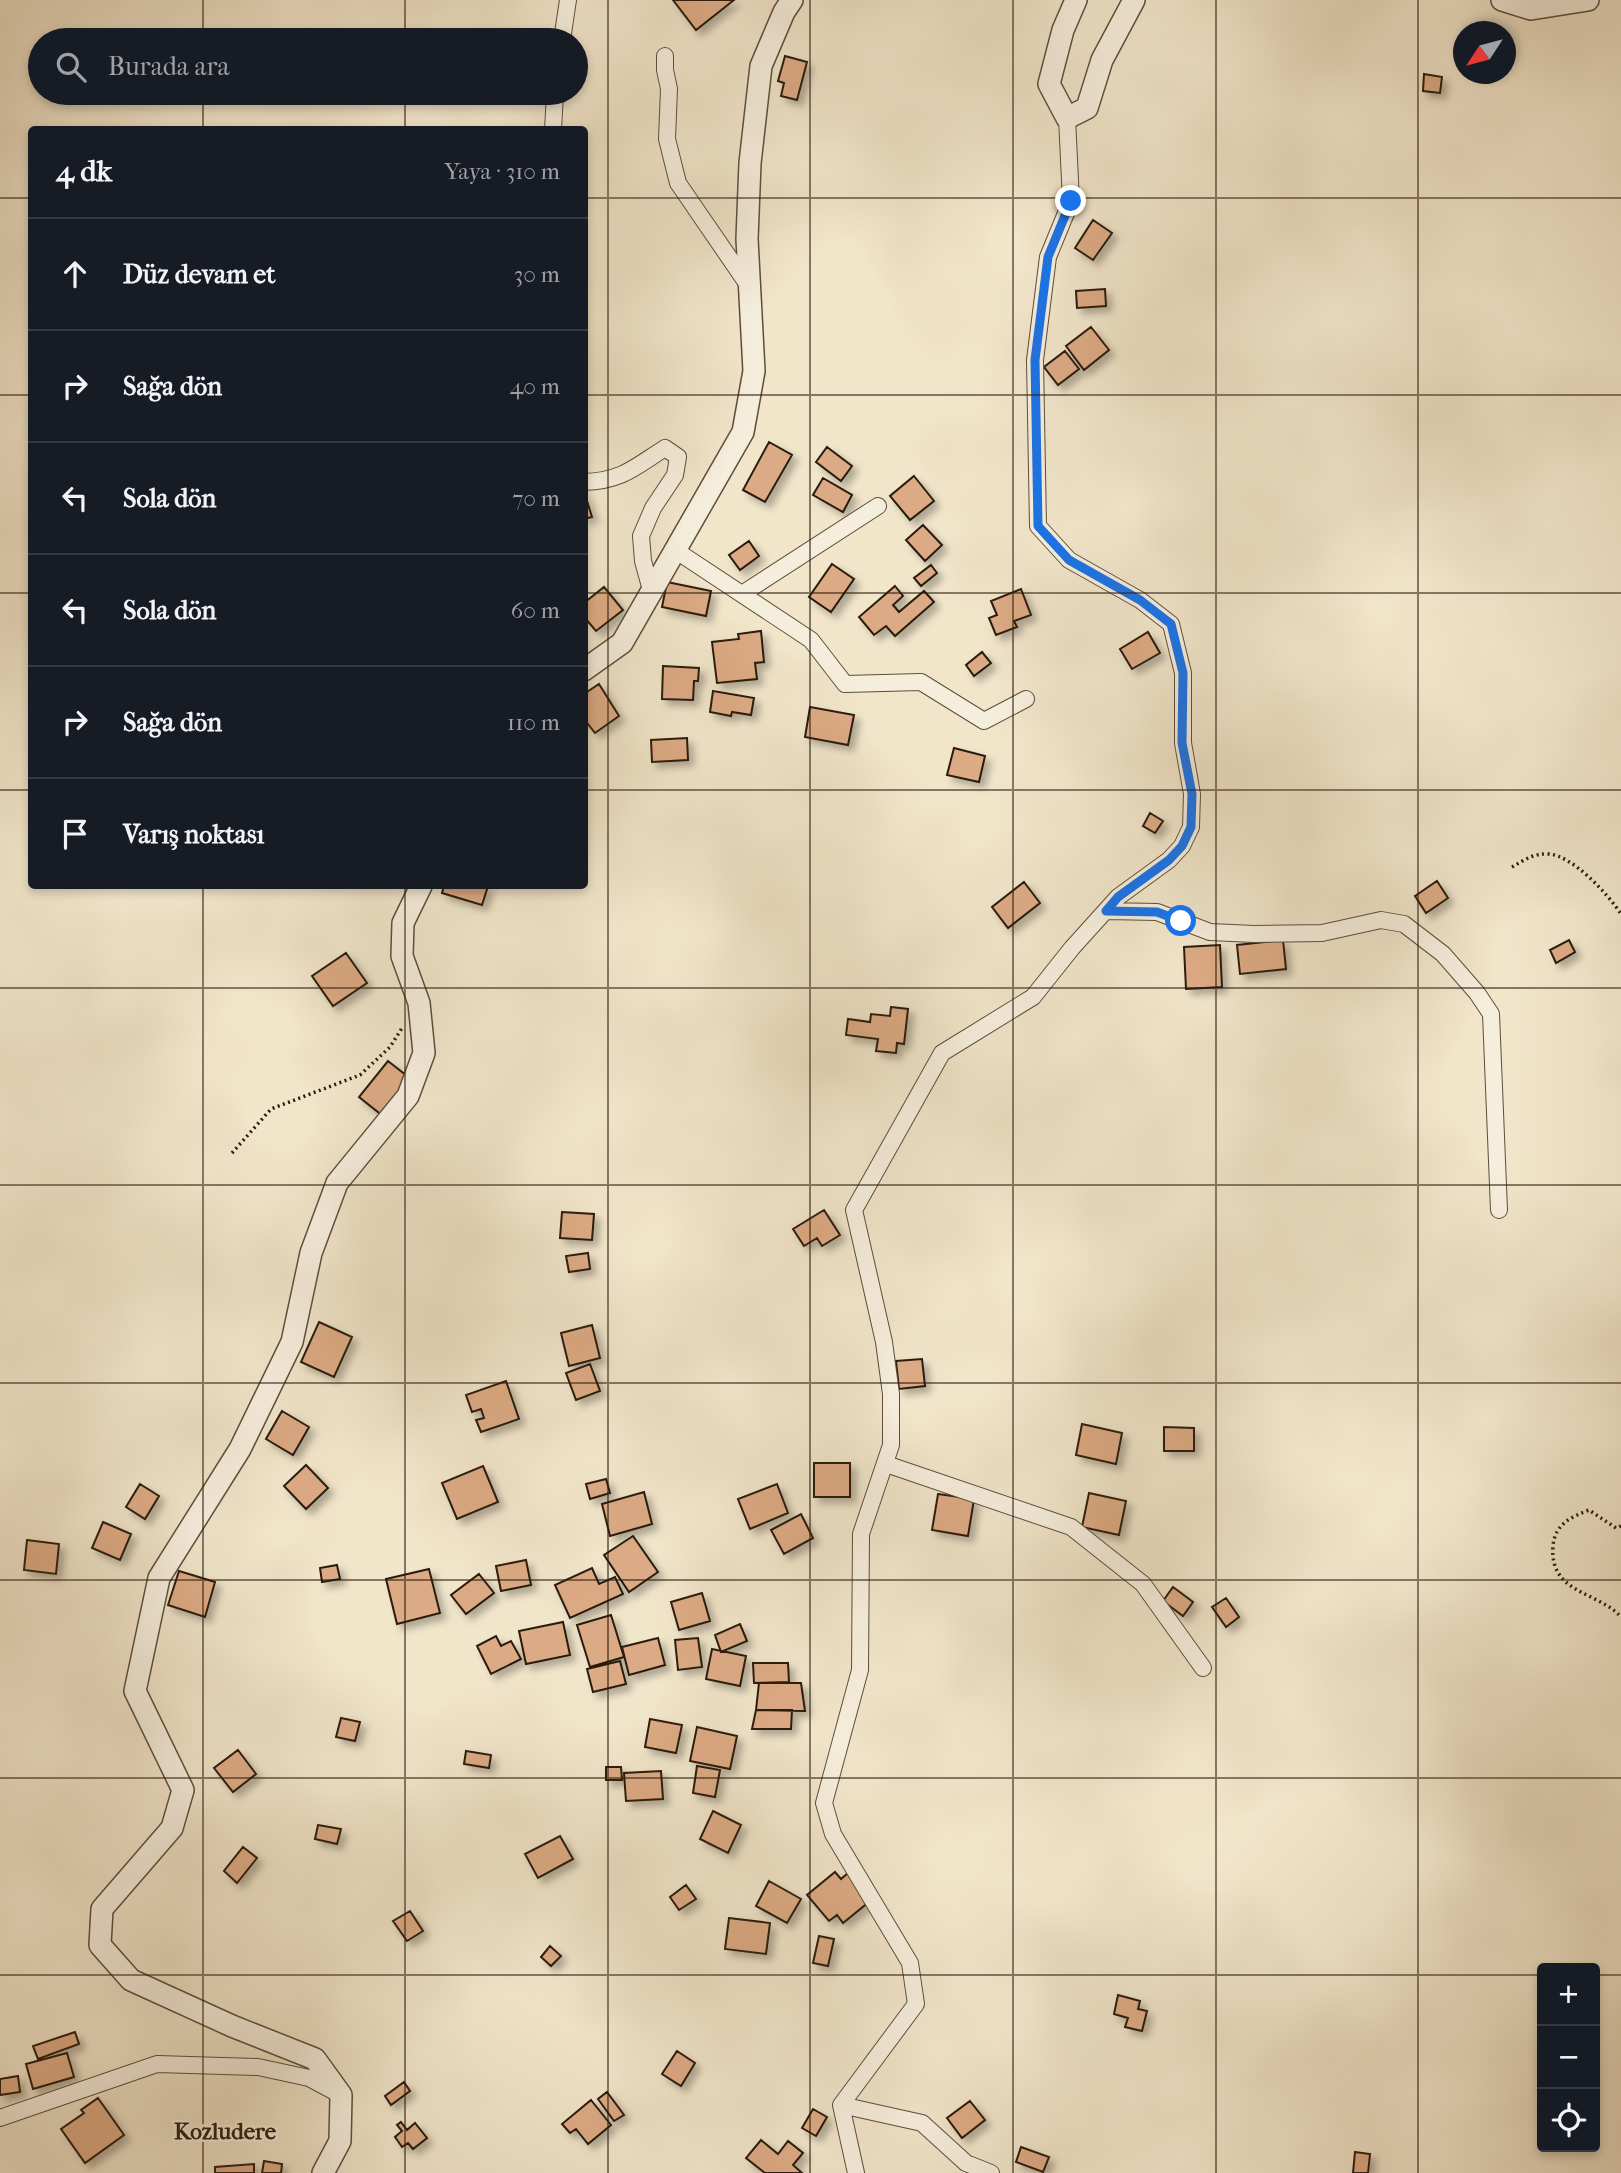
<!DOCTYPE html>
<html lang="tr">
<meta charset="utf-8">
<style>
:root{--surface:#171b24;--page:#242831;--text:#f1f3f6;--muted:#9ea1a6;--line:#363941}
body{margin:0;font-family:"IM FELL French Canon",serif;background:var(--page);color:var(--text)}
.controls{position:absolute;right:21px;bottom:21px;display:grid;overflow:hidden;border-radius:7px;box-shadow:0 4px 10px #0003}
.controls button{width:63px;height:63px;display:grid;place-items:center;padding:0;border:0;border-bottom:2px solid var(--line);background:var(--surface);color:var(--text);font:35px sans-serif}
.compass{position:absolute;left:1453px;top:21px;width:63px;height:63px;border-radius:50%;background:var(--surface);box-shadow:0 4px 10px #0003;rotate:234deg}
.stop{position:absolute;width:21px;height:21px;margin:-16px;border:5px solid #1a73e8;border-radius:50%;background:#fff}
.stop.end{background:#1a73e8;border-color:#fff;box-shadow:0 2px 7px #0008}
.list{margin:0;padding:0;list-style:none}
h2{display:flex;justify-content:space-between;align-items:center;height:91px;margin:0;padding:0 28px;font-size:30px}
h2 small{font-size:23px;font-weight:400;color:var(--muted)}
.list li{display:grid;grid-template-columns:46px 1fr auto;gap:21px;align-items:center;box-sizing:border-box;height:112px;padding:0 28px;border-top:2px solid var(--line)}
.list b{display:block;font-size:26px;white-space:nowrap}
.list em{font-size:23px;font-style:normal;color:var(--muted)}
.icon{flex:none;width:38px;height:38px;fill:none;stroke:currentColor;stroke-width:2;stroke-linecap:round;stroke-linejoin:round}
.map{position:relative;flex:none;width:1621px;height:2173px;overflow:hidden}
.search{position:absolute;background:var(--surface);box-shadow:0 4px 10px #0003;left:28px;top:28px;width:560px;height:77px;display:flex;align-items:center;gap:18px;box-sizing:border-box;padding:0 24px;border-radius:38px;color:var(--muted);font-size:26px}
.panel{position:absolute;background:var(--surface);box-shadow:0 4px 10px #0003;left:28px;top:126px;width:560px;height:763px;border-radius:7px}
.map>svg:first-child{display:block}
.building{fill:#dcaa84;stroke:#2b1c0c;stroke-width:2;filter:url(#shadow)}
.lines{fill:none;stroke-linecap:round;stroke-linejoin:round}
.minor-casing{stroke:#5c4e3c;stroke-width:18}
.tertiary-casing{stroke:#5c4e3c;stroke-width:24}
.path{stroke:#2b1c0c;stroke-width:3.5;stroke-dasharray:2 3.5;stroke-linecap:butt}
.minor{stroke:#f6eedd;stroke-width:16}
.tertiary{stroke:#f6eedd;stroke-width:21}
.route{stroke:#1a73e8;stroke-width:9}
.grid{fill:none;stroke:#2b1c0c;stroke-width:2;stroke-opacity:0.55}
.labels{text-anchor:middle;stroke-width:5;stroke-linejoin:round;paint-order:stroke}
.quarter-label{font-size:23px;font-weight:bold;fill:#2b1c0c;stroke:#f6eedd}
</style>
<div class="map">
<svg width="1621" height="2173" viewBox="0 0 1621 2173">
<defs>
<filter id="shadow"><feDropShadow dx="5.5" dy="5.5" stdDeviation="3.5" flood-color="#0004"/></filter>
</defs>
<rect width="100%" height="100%" fill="#f1e5ca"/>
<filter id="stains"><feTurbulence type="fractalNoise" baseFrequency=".00286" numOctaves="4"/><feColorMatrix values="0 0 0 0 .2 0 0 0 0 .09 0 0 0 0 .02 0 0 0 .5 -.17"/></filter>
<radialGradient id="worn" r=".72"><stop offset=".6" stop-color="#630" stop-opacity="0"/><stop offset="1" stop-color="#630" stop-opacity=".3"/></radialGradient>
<path class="building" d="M673,0H734L696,30Z
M785,56L807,62L797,100L781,96L784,83L778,81Z
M1424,74L1442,77L1440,93L1423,91Z
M1093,220L1112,233L1093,260L1075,248Z
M1105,289L1106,306L1077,308L1076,291Z
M1091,327L1109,350L1084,370L1066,346Z
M1065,351L1079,369L1058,385L1044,367Z
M769,442L792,455L765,502L743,490Z
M827,447L852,466L841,481L816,462Z
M914,476L934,501L910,520L890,496Z
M823,478L852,495L843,512L813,495Z
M584,491L592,517L584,519Z
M923,525L942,545L925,561L906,540Z
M749,541L759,556L740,570L729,555Z
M832,564L854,579L831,612L809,597Z
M931,565L937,573L921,586L914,578Z
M667,582L711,591L706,616L662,607Z
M895,586L903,596L893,605L899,612L924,591L934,602L895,636L886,626L874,635L859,617Z
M604,587L623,610L596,631L584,617V603Z
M1021,589L1031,615L1014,621L1017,627L996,635L989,618L997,615L991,601Z
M761,631L764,662L755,663L757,679L717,683L712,642L739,639L738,634Z
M1148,632L1160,653L1132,669L1120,649Z
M982,652L991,663L974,676L966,665Z
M663,666L699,668L698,681H694L693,700L662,699Z
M599,684L619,716L595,733L584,719V694Z
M713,691L754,698L751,715L732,712L731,716L710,712Z
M810,707L854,715L848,745L805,737Z
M687,738L688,760L652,762L651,740Z
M954,748L985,756L979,782L947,775Z
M1150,813L1163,821L1155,833L1143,826Z
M1437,881L1448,898L1426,913L1415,896Z
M1024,882L1040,903L1008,928L992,907Z
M444,886H488L482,905L442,893Z
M1283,940L1286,969L1240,974L1237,945Z
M1569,940L1575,952L1556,963L1550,950Z
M1220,945L1222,987L1186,989L1184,947Z
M346,953L367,983L333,1006L312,976Z
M891,1007L908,1009L904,1044L897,1043L896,1053L876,1051L878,1039L846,1035L848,1019L870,1022L871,1014L890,1016Z
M388,1061L412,1080L383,1116L359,1097Z
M824,1210L840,1235L822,1246L817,1238L804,1246L793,1229Z
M562,1212L594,1214L592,1240L560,1238Z
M588,1253L590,1269L569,1272L566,1256Z
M319,1322L352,1337L334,1377L301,1362Z
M592,1325L600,1358L569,1366L561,1333Z
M922,1359L925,1386L899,1389L896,1361Z
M590,1364L600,1391L576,1400L566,1373Z
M506,1381L519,1419L481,1432L476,1420L484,1418L481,1409L472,1412L466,1395Z
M282,1411L309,1427L293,1455L266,1439Z
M1082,1424L1122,1433L1116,1464L1076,1455Z
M1164,1427L1194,1428V1451H1164Z
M814,1463H850V1497H814Z
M306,1465L328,1488L306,1509L284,1486Z
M483,1466L498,1502L457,1519L442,1483Z
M606,1479L610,1493L590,1499L586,1484Z
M140,1484L159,1496L145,1519L126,1507Z
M777,1484L788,1513L750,1529L738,1499Z
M644,1492L652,1524L610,1536L602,1504Z
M1089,1493L1126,1501L1119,1535L1082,1527Z
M938,1494L974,1499L968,1536L932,1530Z
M801,1514L813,1538L784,1554L771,1530Z
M103,1522L131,1534L120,1560L92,1548Z
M633,1536L658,1572L629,1592L604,1555Z
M27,1540L59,1544L56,1574L24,1570Z
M526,1560L531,1585L501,1591L496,1566Z
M337,1565L340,1579L322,1582L320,1568Z
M592,1568L599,1584L615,1577L623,1594L570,1618L555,1585Z
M429,1569L440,1613L397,1624L386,1579Z
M179,1571L215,1582L205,1617L168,1605Z
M479,1574L494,1593L466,1614L451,1595Z
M1173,1587L1193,1602L1183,1616L1163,1601Z
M702,1593L710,1621L679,1630L671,1602Z
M1226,1598L1239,1617L1226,1627L1212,1607Z
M611,1615L624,1657L590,1667L577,1625Z
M563,1622L570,1655L526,1664L519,1631Z
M740,1624L747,1641L721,1652L715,1635Z
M496,1636L501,1646L511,1641L521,1659L491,1674L477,1646Z
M658,1638L665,1665L629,1675L622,1647Z
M698,1638L702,1667L678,1670L675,1640Z
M712,1649L746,1656L740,1686L706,1679Z
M620,1661L626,1684L593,1692L587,1669Z
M753,1663H788L789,1682L754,1683Z
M759,1683H801L805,1711L756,1710Z
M756,1710H792L791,1729H752Z
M341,1718L360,1722L355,1741L336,1737Z
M650,1719L682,1725L676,1753L645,1747Z
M697,1727L737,1736L730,1769L690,1761Z
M238,1750L256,1774L233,1792L214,1768Z
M466,1751L491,1755L489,1768L464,1764Z
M697,1766L720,1770L715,1797L693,1793Z
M606,1767H621L622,1780H606Z
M661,1771L663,1799L626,1801L624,1773Z
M713,1811L741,1825L728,1853L700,1839Z
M318,1825L341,1829L337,1844L315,1839Z
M560,1836L573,1859L538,1878L525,1854Z
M243,1847L257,1858L237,1883L224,1871Z
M835,1872L841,1879L848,1873L870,1901L843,1923L837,1915L829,1921L807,1895Z
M769,1881L801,1899L787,1923L756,1906Z
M686,1885L696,1899L679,1910L670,1897Z
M410,1911L423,1931L407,1941L393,1921Z
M729,1918L770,1923L766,1954L725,1949Z
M819,1936L834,1939L828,1966L813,1963Z
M550,1946L561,1956L551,1966L541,1957Z
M1118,1995L1140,2001L1138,2009L1147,2011L1142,2031L1125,2027L1128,2018L1114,2014Z
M75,2032L79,2044L38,2059L33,2046Z
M677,2051L695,2063L681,2086L662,2074Z
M67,2053L74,2077L33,2089L26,2064Z
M18,2076L20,2092L0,2095V2079Z
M404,2082L410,2091L391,2105L385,2096Z
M607,2092L624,2115L614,2121L598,2099Z
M98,2098L124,2135L85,2163L61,2129L84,2113L81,2110Z
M591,2100L611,2125L588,2144L576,2129L570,2133L562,2124Z
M970,2101L985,2120L962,2138L947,2118Z
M813,2109L827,2117L816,2136L802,2128Z
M401,2122L407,2130L415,2123L427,2138L413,2149L408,2143L402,2147L395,2137L402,2131L397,2125Z
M761,2140L778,2154L788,2141L803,2153L793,2165L802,2173H765L746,2158Z
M1021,2147L1049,2157L1043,2172L1016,2162Z
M1355,2152L1370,2154L1368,2173H1353Z
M264,2161L282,2164L281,2173H262Z
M254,2164V2173H215V2167Z"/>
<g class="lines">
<g class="minor-casing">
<path id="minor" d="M562,40L568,0
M665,56V70L669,89L667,139L678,183L748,285
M553,130L555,93
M584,482C622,481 635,467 665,448L678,457L675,475L653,508L641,536L643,561L651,590
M675,550L811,640L845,684L921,682L984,721L1026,699
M742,594L878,506
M1106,911L1157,912L1210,932L1254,934L1322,933L1381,920L1404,924L1443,954L1477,993L1491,1014L1499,1210
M886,1464L1071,1527L1143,1584L1203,1668
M841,2105L922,2123L966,2163L991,2173
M0,2118L157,2064L258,2067L309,2078L339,2094
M856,2173L841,2105L916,2004L910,1963L833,1834L824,1803L860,1670L861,1534L891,1445V1394L884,1342L854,1210L942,1053L1033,997L1072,948L1118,897L1169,860L1182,846L1191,827L1192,794L1183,743V673L1171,624L1140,600L1069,560L1038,526L1035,360L1048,257L1071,201L1067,118"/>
</g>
<g class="tertiary-casing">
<path id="tertiary" d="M1076,0L1063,30L1049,84L1067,118L1087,108L1102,60L1134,0
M1502,0L1531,9L1588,0
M584,670L622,643L743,432L754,371L747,239L750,163L761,66L784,12L792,0
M323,2173L340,2141L341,2095L315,2059L232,2026L131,1980L100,1945L102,1909L172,1828L183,1790L135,1691L159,1578L240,1449L292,1342L311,1253L337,1183L408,1096L424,1053L419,1003L402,956L403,923L421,886"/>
</g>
<path class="path" d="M1512,867C1524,860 1534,853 1549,854C1573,856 1608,894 1621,914
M232,1153L271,1109L360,1075L390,1047L402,1028
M1621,1526L1616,1528L1589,1510C1571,1517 1555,1524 1553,1546C1549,1594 1598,1591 1621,1617"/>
<use href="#minor" class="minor"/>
<use href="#tertiary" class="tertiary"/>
</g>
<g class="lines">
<path class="route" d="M1071,201L1048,257L1035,360L1038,526L1069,560L1140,600L1171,624L1183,673L1182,743L1192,794L1191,827L1182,846L1169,860L1118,897L1106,911L1157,912L1181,921"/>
</g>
<path class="grid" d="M203,0V40M405,0V40M608,0V2173M810,0V2173M1013,0V2173M1216,0V2173M1418,0V2173M203,93V130M405,93V130M0,198H32M584,198H1621M0,395H32M584,395H1621M0,593H32M584,593H1621M0,790H32M584,790H1621M203,886V2173M405,886V2173M0,988H1621M0,1185H1621M0,1383H1621M0,1580H1621M0,1778H1621M0,1975H1542M1595,1975H1621"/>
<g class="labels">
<g class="quarter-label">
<text x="225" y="2139">Kozludere</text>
</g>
</g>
<rect width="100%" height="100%" filter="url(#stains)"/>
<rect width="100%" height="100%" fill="url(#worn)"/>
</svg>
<div class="controls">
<button>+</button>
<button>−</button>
<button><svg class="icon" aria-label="locate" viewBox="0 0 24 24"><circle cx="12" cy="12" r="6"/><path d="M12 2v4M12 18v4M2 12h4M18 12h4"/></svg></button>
</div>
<svg class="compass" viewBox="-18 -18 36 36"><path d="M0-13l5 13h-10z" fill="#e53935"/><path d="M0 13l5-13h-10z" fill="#9ea1a6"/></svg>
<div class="stop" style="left:1181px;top:921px"></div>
<div class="stop end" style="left:1071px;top:201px"></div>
<div class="search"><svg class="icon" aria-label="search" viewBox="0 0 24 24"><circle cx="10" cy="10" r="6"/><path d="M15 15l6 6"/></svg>Burada ara</div>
<section class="panel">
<h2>4 dk<small>Yaya · 310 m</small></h2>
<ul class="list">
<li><svg class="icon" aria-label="ahead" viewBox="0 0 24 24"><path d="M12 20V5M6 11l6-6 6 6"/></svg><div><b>Düz devam et</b></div><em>30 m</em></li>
<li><svg class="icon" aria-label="right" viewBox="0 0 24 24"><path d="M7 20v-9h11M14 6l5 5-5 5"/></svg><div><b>Sağa dön</b></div><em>40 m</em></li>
<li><svg class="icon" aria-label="left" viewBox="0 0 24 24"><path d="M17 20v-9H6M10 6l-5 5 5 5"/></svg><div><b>Sola dön</b></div><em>70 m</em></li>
<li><svg class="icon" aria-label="left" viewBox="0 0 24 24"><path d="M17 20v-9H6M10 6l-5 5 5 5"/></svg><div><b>Sola dön</b></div><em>60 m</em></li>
<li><svg class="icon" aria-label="right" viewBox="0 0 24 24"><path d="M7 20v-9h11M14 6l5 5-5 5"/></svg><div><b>Sağa dön</b></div><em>110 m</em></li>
<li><svg class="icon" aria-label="arrive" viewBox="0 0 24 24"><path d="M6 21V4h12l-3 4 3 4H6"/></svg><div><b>Varış noktası</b></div></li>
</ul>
</section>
</div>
